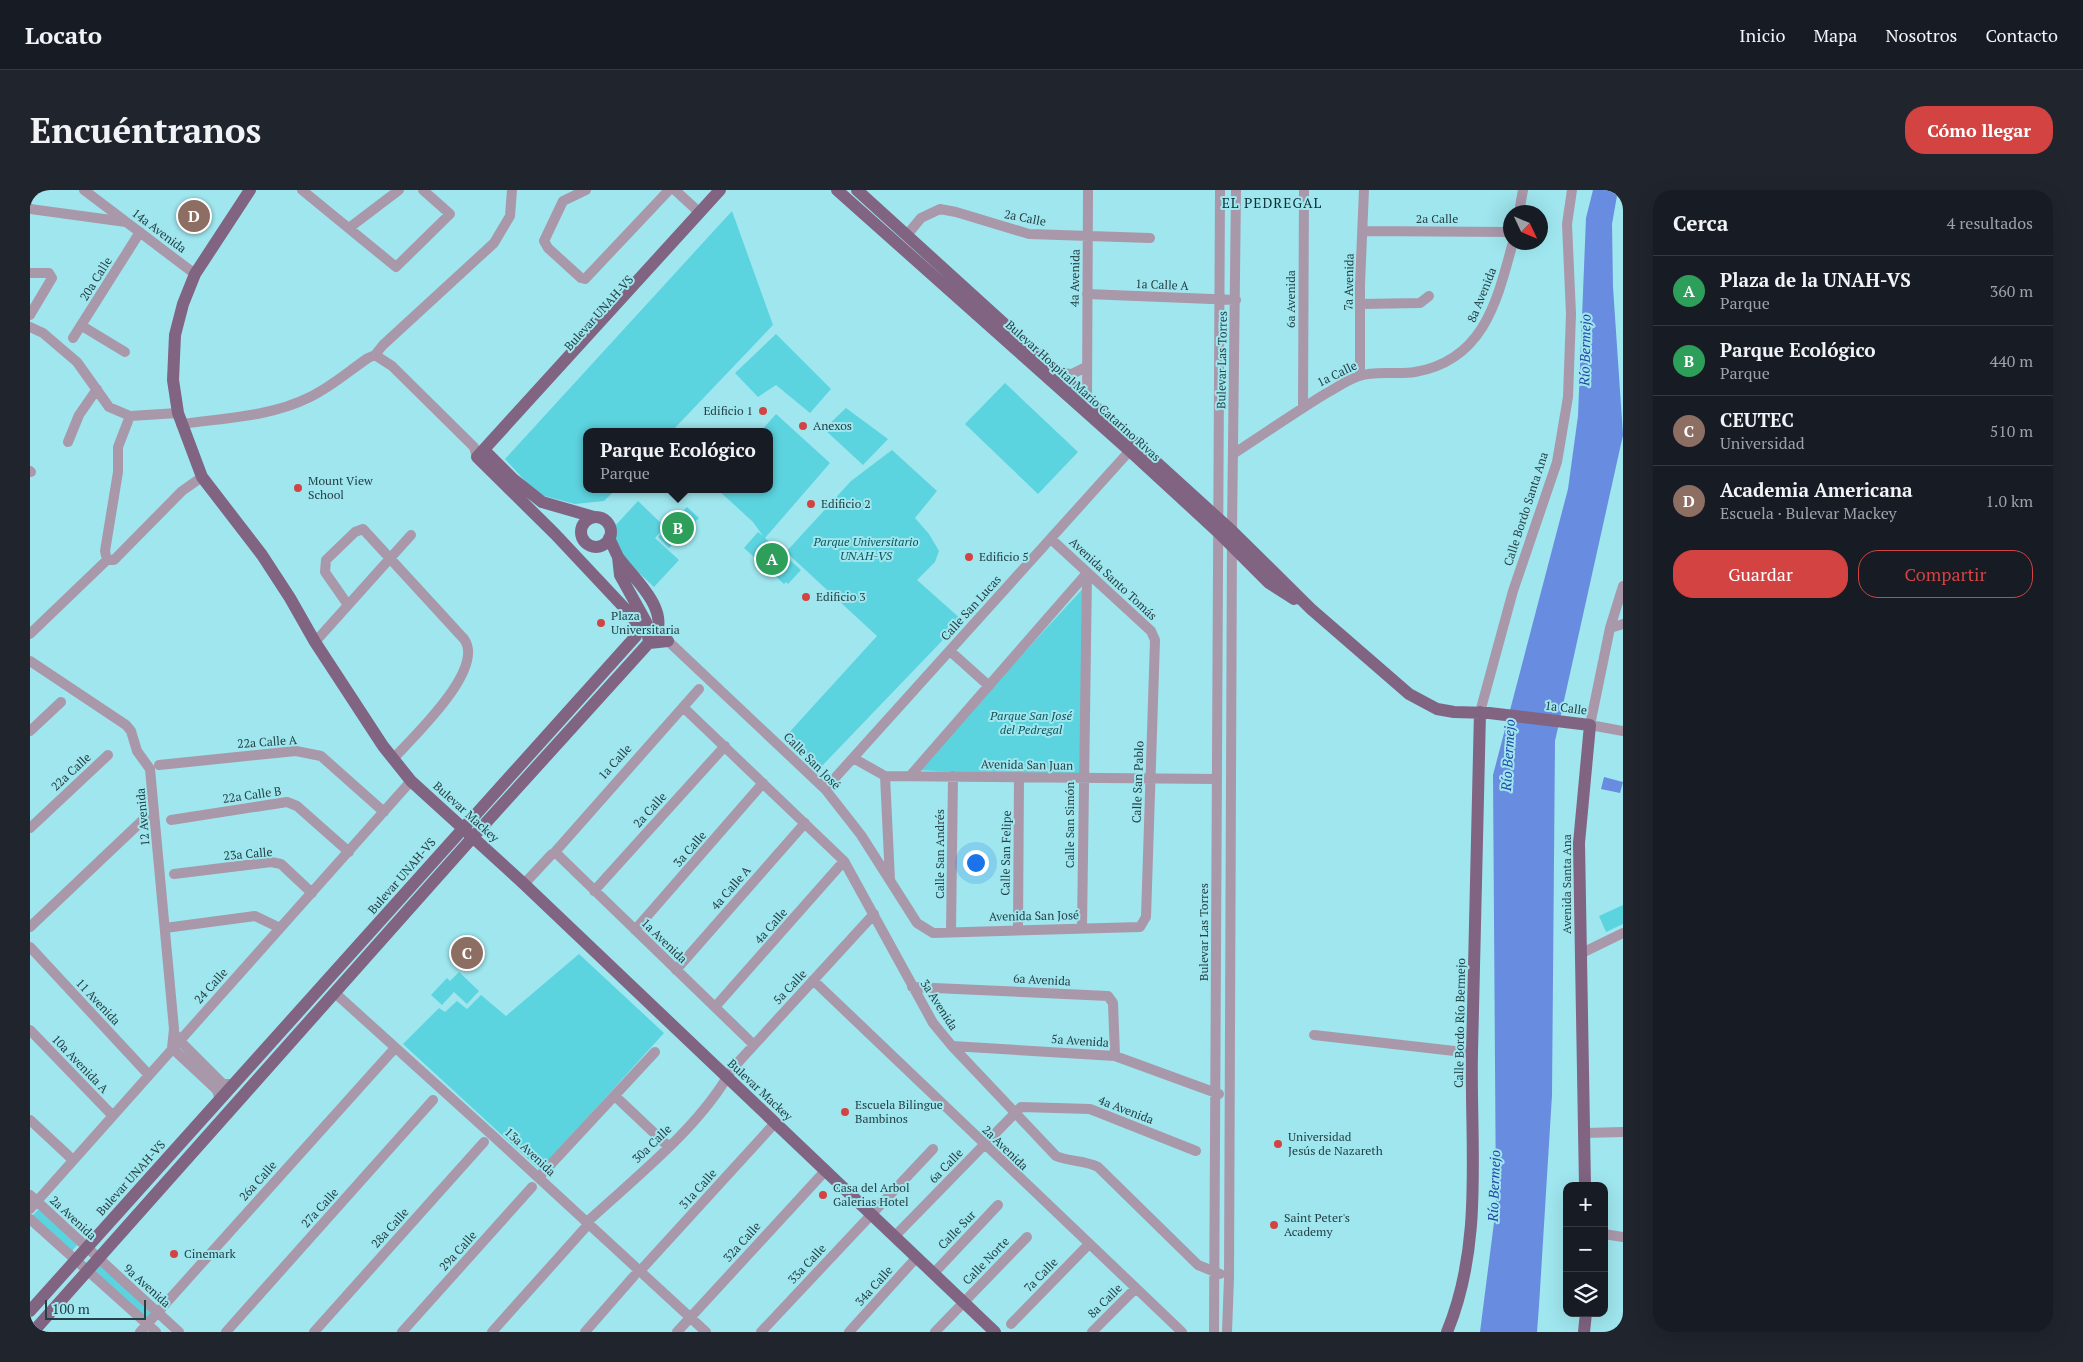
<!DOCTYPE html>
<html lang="es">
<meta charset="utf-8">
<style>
:root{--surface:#171b24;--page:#20242c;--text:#f1f3f6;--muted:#9ea1a6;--line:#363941;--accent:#d24342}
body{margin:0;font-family:"PT Serif",serif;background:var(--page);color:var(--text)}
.controls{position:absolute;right:15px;bottom:15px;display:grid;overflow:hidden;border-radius:10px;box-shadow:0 5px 20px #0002}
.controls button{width:45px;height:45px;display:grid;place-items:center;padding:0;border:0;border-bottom:1px solid var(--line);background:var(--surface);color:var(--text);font:25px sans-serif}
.compass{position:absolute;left:1473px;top:15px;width:45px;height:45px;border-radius:50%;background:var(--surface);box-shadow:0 5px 20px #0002;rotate:134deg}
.scale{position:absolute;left:15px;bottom:12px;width:101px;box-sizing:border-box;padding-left:5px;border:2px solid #244145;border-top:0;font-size:14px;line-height:18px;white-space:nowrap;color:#244145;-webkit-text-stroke:4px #9fe6ee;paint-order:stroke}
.you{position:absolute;left:945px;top:672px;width:18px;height:18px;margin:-12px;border:4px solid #fff;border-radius:50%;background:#1a73e8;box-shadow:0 0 0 8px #1a73e833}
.badge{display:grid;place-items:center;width:32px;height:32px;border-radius:50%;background:var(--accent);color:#fff;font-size:16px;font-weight:700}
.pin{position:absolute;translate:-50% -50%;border:2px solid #fff;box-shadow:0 1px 5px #0006}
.popup{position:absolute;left:553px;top:238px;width:190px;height:65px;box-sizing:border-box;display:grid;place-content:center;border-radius:10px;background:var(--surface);filter:drop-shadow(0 1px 4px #0005);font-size:16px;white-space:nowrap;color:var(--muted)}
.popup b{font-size:19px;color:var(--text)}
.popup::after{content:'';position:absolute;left:50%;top:100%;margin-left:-10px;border:10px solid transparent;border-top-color:var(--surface)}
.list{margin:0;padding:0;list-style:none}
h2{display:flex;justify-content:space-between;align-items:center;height:65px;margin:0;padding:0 20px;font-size:21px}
h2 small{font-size:16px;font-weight:400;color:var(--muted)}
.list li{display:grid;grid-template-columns:32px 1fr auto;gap:15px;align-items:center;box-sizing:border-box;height:70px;padding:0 20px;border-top:1px solid var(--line)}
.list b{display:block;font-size:19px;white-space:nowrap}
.list p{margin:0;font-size:16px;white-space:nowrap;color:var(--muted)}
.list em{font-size:16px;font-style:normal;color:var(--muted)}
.actions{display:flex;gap:10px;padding:15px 20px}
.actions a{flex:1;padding:11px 0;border:1px solid var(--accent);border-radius:20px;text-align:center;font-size:18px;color:var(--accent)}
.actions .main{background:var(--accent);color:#fff}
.icon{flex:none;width:28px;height:28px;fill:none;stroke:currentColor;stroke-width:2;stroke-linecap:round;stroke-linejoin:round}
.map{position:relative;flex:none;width:1593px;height:1142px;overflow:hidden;border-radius:20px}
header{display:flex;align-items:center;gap:30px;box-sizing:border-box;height:70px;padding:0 25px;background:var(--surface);border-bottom:1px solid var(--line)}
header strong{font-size:24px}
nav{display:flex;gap:28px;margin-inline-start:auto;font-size:18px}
.intro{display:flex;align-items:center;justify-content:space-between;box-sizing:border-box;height:120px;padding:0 30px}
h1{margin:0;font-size:35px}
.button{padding:12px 22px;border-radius:20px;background:var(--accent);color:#fff;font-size:18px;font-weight:700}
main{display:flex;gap:30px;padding:0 30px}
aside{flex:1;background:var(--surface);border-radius:20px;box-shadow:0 5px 20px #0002}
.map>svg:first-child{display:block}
.green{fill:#5cd4e0}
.water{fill:#688ce0}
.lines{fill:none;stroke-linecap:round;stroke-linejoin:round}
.minor{stroke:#a998aa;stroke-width:10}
.major{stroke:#816382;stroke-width:12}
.poi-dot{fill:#d24342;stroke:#9fe6ee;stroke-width:2}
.labels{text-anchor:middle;stroke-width:4;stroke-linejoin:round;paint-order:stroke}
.street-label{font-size:12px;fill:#244145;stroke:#9fe6ee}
.poi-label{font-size:12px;fill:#244145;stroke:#9fe6ee;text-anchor:start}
.park-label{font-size:12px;font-style:italic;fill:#0e545a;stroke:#9fe6ee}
.neighbourhood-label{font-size:14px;letter-spacing:1px;fill:#0a3135;stroke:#9fe6ee}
.water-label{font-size:14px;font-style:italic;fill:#2245a7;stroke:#9fe6ee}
</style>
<header>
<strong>Locato</strong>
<nav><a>Inicio</a><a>Mapa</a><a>Nosotros</a><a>Contacto</a></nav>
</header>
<div class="intro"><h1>Encuéntranos</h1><a class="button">Cómo llegar</a></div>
<main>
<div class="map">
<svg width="1593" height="1142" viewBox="0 0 1593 1142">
<rect width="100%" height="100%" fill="#9fe6ee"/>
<path class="green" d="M702,21L743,135L641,242H557V299H586L574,311L545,314L507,304L475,269Z
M746,144L801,199L780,223L746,195L728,207L705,183Z
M975,193L1048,262L1008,304L935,234Z
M816,218L858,249L833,275L794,239Z
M746,224L800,273L735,348L771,380L758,394L756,392L754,394L714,358L728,342L733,346L723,332L687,299L713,301L739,299V242H730Z
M862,260L907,301L885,328L899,344L909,361L905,372L887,390L932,430L790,578L755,547L847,446L756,362L821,291Z
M608,311L635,337L625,348L649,370L624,397L573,349Z
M657,317L669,328L639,358L628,347Z
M1057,394L1053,588L886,580Z
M1593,715V734L1576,742L1569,726Z
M549,764L634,843L510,980L373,854L409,818L415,822L427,811L437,819L451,805L476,826Z
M429,782L449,801L437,814L424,802L412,815L401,805L417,788L420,791Z
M10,1018L48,1054L41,1062L2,1026Z
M69,1070L127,1122L117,1134L58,1082Z"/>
<path class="water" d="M1563,0H1588L1582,34L1583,97L1593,245L1525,551L1522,905L1509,1116L1507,1142H1450L1466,1017L1463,585L1538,299L1548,226L1556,28Z
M1574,587L1593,592L1590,603L1571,599Z"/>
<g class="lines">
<path class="minor" d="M54,0L165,84
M272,0L366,77L420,24L393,0
M556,0L533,11L514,51L518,58L551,88L555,89L639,0
M645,0L670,23
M0,19L96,32
M1489,22L1493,0
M319,38L369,0
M1334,41L1480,42
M877,45L891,28L910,19L926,22L999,44L1120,48
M0,83H19L22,88L0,125
M1057,104L1206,110
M1331,114L1390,113L1399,106
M52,136L95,162
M0,137L13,143L47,172L79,217L100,226L148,223
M43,148L110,42
M345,165L353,155L464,53L480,26L482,0
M1029,183L1042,184L1056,177
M1330,186V94L1334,0
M1057,209L1058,0
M1273,217L1274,0
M100,226L88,257V282L75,361L77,370H84L152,301L172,287
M151,234C194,228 240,227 280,207C301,197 319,181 338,168L345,165L362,176L444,257L447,267
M38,252L49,225L67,199
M1203,264C1234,244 1264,223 1295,204C1306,198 1317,190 1329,186C1346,180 1367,185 1385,182C1454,170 1467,111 1483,52
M0,281L1,282
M1593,396L1580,438L1560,535L1593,541
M318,415L295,382L296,370L325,342L333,339L434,449C456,479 383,547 363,569
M1580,438L1593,434
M0,444L77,370
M631,448L638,451L795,599L831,645L887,733L903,743L1110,737L1116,727L1125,450L1121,441L1021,349
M285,452L381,345
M920,461L959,496
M0,471L96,535L101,541L107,561L120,579L144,839L142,858L187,900L190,910
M669,499L525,662L724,855
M653,517L814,671L903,833L922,856L1026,966C1040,972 1054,970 1068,977L1168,1075L1190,1084
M1450,522L1483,401L1527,272L1538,207L1541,124L1537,34L1542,0
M0,541L31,512
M823,568L855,586L1187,589
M129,575L266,561L291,566L354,622
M855,586L860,690
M880,586L1057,383
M795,599L1104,256
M141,630L257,612L267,616L319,662
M0,638L78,565
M144,684L241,672L251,674L282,703
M494,694L522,664
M564,701L695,556
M0,737L115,628
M135,738L225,726L250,738
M1052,738L1057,383
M988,739L989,587
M605,740L733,593
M921,741L923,586
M0,757L118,884
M1552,763L1593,743
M646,780L775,633
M783,790L1152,1142
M882,797L1078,806L1083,813L1085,866
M305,803L461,944L676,1142
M685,817L814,671
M0,840L82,925
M146,845L149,850L193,894H204
M1284,845L1442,863
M922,856L1085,866L1189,904
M585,906L639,957
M0,930L43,970
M1555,943L1593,942
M509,987L625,862
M0,1005L149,1142
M0,1019L381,591
M0,1029L126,1142
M557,1032C607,986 669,938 702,879L844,724
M1574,1044L1593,1047
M865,1046L991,917L1060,919L1166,961
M609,1082L745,933
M904,1083L968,1015
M981,1134L1059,1054
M110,1142L365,858
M196,1142L403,910
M284,1142L454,952
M372,1142L502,997
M462,1142L555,1038
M555,1142L604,1086
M647,1142L796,980
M731,1142L903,959
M819,1142L887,1067
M905,1142L997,1047
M1062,1142L1106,1098
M1184,1142L1190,0
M1197,1142L1199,1088L1202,341L1206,0"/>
<path class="major" d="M220,0L165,84L153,114L145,145L143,190L148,223L172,287L232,365L260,408L285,452L353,556L381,591L494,694L965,1142
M807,0L1100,261L1188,342L1239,393L1264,409
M827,0L1202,341L1281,419L1379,504L1407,519L1424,522L1459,523L1560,535L1549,653L1555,996
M454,260L483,289L512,312L564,327
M551 342a15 15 0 1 1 30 0a15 15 0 1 1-30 0Z
M579,348L588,367L590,385L616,432L619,453
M619,453L638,451
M0,1121L606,446V433L602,426L525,344L447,267L690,0
M3,1142L443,647L625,446C640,419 603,388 588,367
M1417,1142C1454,1053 1440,956 1442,862C1444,749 1448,635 1450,522
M1554,1142L1556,1123"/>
</g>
<g class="poi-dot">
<circle cx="733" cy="221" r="5"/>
<circle cx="773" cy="236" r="5"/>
<circle cx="268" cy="298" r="5"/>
<circle cx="781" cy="314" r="5"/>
<circle cx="939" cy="367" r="5"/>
<circle cx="776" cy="407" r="5"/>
<circle cx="571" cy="433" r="5"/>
<circle cx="815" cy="922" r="5"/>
<circle cx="1248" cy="954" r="5"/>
<circle cx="793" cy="1005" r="5"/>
<circle cx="1244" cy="1035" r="5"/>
<circle cx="144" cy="1064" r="5"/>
</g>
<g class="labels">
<g class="street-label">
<text transform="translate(995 28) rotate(11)" y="4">2a Calle</text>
<text x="1407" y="33">2a Calle</text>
<text transform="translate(129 41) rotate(37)" y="4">14a Avenida</text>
<text transform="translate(1045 88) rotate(-89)" y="4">4a Avenida</text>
<text transform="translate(66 89) rotate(-58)" y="4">20a Calle</text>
<text transform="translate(1319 92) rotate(-89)" y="4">7a Avenida</text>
<text transform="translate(1132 95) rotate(2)" y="4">1a Calle A</text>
<text transform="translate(1452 105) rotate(-68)" y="4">8a Avenida</text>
<text transform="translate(1261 109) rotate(-90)" y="4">6a Avenida</text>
<text transform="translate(569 123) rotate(-48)" y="4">Bulevar UNAH-VS</text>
<text transform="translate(1192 170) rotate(-89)" y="4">Bulevar Las Torres</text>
<text transform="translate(1307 184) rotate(-26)" y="4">1a Calle</text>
<text transform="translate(1053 201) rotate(42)" y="4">Bulevar Hospital Mario Catarino Rivas</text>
<text transform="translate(1496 319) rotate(-72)" y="4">Calle Bordo Santa Ana</text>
<text transform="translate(1083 389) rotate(43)" y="4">Avenida Santo Tomás</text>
<text transform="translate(941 418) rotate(-48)" y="4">Calle San Lucas</text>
<text transform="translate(1536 518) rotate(7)" y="4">1a Calle</text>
<text transform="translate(237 552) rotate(-4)" y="4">22a Calle A</text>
<text transform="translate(782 571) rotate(45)" y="4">Calle San José</text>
<text transform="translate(585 572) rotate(-48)" y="4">1a Calle</text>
<text transform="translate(997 575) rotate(1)" y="4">Avenida San Juan</text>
<text transform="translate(41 582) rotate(-43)" y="4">22a Calle</text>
<text transform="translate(1108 592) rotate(-88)" y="4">Calle San Pablo</text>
<text transform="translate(222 605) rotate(-8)" y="4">22a Calle B</text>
<text transform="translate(620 620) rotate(-48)" y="4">2a Calle</text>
<text transform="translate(436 622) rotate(42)" y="4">Bulevar Mackey</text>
<text transform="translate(113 627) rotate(-95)" y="4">12 Avenida</text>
<text transform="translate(1040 635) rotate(-90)" y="4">Calle San Simón</text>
<text transform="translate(660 659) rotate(-49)" y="4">3a Calle</text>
<text transform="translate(976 663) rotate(-89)" y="4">Calle San Felipe</text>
<text transform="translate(218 664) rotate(-5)" y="4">23a Calle</text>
<text transform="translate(910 664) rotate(-90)" y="4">Calle San Andrés</text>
<text transform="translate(372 686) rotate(-49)" y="4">Bulevar UNAH-VS</text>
<text transform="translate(1537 694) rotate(-90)" y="4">Avenida Santa Ana</text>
<text transform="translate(701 698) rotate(-49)" y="4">4a Calle A</text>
<text transform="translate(1004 726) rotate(-1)" y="4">Avenida San José</text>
<text transform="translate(741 736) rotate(-49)" y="4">4a Calle</text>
<text transform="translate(1174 742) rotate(-90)" y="4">Bulevar Las Torres</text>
<text transform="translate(634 751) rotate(44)" y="4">1a Avenida</text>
<text transform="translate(1012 790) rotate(3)" y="4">6a Avenida</text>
<text transform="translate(181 796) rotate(-48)" y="4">24 Calle</text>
<text transform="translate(760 797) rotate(-47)" y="4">5a Calle</text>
<text transform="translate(68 812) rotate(47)" y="4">11 Avenida</text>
<text transform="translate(909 815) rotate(57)" y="4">3a Avenida</text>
<text transform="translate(1430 833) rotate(-89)" y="4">Calle Bordo Río Bermejo</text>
<text transform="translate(1050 851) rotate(4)" y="4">5a Avenida</text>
<text transform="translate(50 874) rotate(46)" y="4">10a Avenida A</text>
<text transform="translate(730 900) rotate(43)" y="4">Bulevar Mackey</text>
<text transform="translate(1096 920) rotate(21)" y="4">4a Avenida</text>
<text transform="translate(622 954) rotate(-44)" y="4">30a Calle</text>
<text transform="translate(975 958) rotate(44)" y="4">2a Avenida</text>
<text transform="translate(500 962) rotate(43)" y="4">13a Avenida</text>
<text transform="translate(916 976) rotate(-46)" y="4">6a Calle</text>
<text transform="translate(101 988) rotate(-48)" y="4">Bulevar UNAH-VS</text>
<text transform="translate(228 991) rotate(-48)" y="4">26a Calle</text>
<text transform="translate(668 999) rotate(-48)" y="4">31a Calle</text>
<text transform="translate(290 1018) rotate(-48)" y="4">27a Calle</text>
<text transform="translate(43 1028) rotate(43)" y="4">2a Avenida</text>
<text transform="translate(360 1038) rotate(-48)" y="4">28a Calle</text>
<text transform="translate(927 1040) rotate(-46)" y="4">Calle Sur</text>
<text transform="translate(712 1052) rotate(-48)" y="4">32a Calle</text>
<text transform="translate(428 1061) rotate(-48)" y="4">29a Calle</text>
<text transform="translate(956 1071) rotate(-46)" y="4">Calle Norte</text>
<text transform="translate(777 1074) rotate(-47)" y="4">33a Calle</text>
<text transform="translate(1011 1085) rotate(-46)" y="4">7a Calle</text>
<text transform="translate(117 1096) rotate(42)" y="4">9a Avenida</text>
<text transform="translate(844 1096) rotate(-48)" y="4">34a Calle</text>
<text transform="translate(1075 1111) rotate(-45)" y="4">8a Calle</text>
</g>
<g class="poi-label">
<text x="723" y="225" text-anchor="end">Edificio 1</text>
<text x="783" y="240">Anexos</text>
<text x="278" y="295">Mount View<tspan x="278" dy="14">School</tspan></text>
<text x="791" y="318">Edificio 2</text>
<text x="949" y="371">Edificio 5</text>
<text x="786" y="411">Edificio 3</text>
<text x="581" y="430">Plaza<tspan x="581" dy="14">Universitaria</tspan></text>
<text x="825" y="919">Escuela Bilingue<tspan x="825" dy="14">Bambinos</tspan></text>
<text x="1258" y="951">Universidad<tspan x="1258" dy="14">Jesús de Nazareth</tspan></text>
<text x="803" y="1002">Casa del Arbol<tspan x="803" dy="14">Galerias Hotel</tspan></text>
<text x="1254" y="1032">Saint Peter's<tspan x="1254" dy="14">Academy</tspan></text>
<text x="154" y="1068">Cinemark</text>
</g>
<g class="park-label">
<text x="836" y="356">Parque Universitario<tspan x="836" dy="14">UNAH-VS</tspan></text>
<text x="1001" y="530">Parque San José<tspan x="1001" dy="14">del Pedregal</tspan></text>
</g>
<g class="neighbourhood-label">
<text x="1242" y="18">EL PEDREGAL</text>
</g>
<g class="water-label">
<text transform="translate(1555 160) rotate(-89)" y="5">Río Bermejo</text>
<text transform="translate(1478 565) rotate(-87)" y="5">Río Bermejo</text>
<text transform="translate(1464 996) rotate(-88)" y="5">Río Bermejo</text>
</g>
</g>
</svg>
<div class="controls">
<button>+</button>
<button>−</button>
<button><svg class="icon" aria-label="layers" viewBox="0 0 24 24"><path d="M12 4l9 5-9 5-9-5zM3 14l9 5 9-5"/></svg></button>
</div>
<svg class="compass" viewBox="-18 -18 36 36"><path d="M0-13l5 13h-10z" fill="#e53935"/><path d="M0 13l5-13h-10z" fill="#9ea1a6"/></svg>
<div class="scale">100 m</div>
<div class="you"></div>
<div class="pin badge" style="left:742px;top:369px;background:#2e9e5b">A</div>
<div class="pin badge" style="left:648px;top:338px;background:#2e9e5b">B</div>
<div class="popup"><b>Parque Ecológico</b>Parque</div>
<div class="pin badge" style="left:437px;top:763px;background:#8d6e63">C</div>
<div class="pin badge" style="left:164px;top:26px;background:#8d6e63">D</div>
</div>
<aside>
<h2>Cerca<small>4 resultados</small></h2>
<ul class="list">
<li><span class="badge" style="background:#2e9e5b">A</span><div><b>Plaza de la UNAH-VS</b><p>Parque</p></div><em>360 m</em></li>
<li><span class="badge" style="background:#2e9e5b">B</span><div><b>Parque Ecológico</b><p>Parque</p></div><em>440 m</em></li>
<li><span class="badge" style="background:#8d6e63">C</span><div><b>CEUTEC</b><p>Universidad</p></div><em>510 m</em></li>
<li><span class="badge" style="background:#8d6e63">D</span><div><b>Academia Americana</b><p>Escuela · Bulevar Mackey</p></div><em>1.0 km</em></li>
</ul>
<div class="actions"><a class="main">Guardar</a><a>Compartir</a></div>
</aside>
</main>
